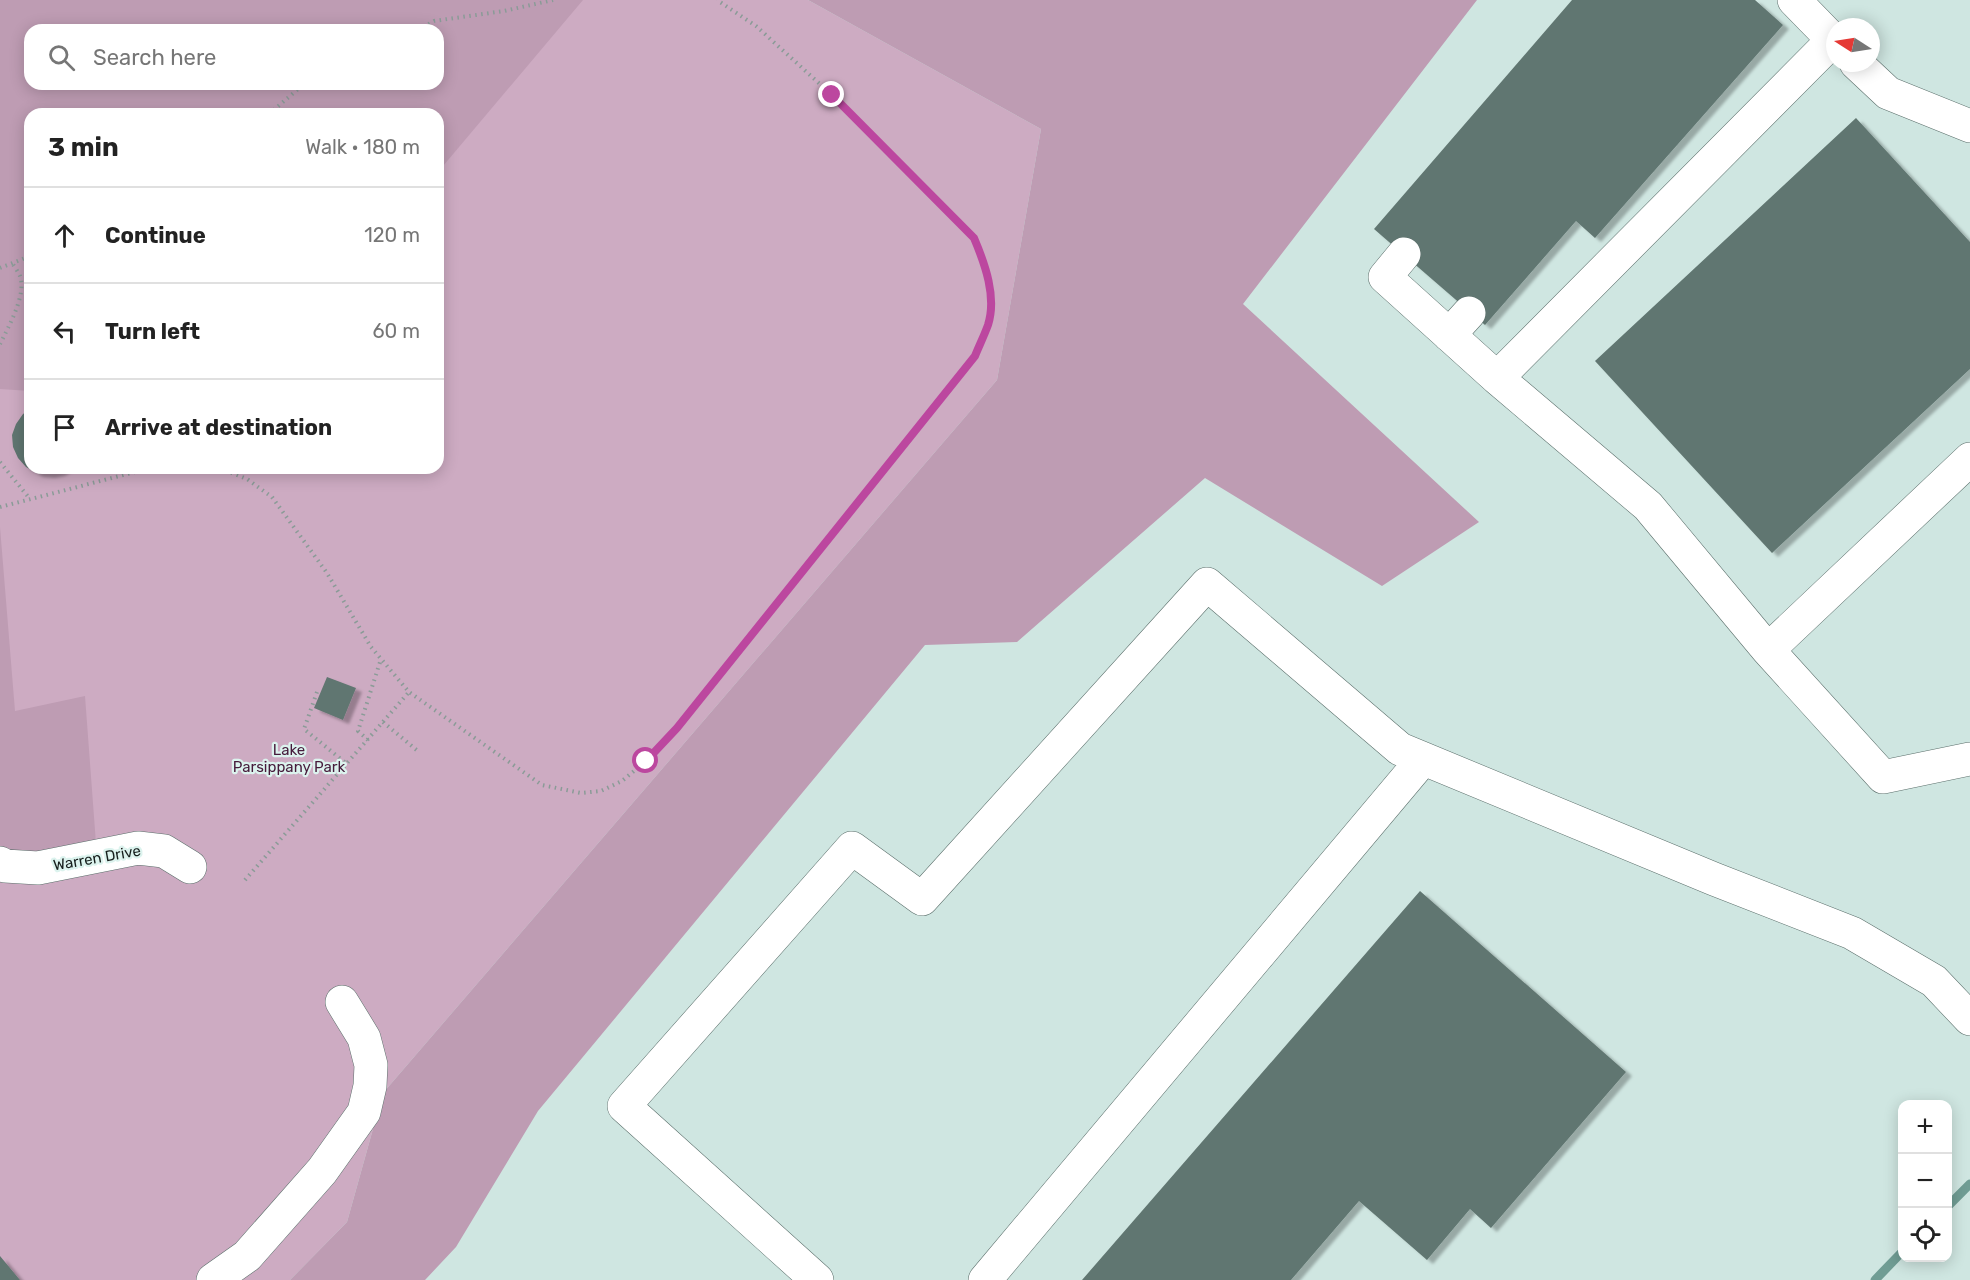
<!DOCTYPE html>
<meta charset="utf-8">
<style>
:root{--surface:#fff;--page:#f2f2f2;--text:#222;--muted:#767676;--line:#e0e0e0}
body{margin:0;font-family:Rubik,sans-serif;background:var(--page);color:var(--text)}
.controls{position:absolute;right:18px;bottom:18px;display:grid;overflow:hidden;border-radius:12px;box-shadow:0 3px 15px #0003}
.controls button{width:54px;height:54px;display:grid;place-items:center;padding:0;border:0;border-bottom:2px solid var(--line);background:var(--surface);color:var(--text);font:30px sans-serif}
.compass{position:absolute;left:1826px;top:18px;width:54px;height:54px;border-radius:50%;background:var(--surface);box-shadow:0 3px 15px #0003;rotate:282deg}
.stop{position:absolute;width:18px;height:18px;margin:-14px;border:4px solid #bc479f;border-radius:50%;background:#fff}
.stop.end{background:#bc479f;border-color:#fff;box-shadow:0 2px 6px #0008}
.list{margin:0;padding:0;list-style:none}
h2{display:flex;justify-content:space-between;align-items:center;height:78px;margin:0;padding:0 24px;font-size:26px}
h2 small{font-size:20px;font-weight:400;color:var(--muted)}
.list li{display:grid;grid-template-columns:39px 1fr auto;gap:18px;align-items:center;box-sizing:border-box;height:96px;padding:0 24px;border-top:2px solid var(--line)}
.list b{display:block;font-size:22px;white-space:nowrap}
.list em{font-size:20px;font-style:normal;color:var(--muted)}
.icon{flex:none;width:33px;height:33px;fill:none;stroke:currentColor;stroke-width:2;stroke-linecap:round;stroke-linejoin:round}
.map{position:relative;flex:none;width:1970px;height:1280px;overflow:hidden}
.search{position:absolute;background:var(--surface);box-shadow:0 3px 15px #0003;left:24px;top:24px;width:420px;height:66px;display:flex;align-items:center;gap:15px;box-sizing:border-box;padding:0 21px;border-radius:18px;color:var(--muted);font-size:22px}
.panel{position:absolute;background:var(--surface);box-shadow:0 3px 15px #0003;left:24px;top:108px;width:420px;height:366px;border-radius:18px}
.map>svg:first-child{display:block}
.green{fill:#cdabc2}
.forest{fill:#be9cb3;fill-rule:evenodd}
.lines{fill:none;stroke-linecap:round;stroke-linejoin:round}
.stream{stroke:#709d94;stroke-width:9}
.building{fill:#617671;filter:url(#shadow)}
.minor-casing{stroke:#5b6f6b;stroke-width:34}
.path{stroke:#8a9b97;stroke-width:4;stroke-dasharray:1.5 4.5;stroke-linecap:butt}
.minor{stroke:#fff;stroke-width:33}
.route{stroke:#bc479f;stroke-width:8}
.labels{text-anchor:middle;stroke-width:4.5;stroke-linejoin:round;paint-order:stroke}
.park-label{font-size:15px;fill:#461b3b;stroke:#dcf3ee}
.street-label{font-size:15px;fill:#161e1c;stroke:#dcf3ee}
</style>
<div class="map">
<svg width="1970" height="1280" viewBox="0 0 1970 1280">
<defs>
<filter id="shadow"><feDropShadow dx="6" dy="4" stdDeviation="1.5" flood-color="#0004"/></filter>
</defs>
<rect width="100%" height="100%" fill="#cfe6e1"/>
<path class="green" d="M265,0H808L1041,129L997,380L383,1093L347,1222L290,1280H0V224L30,198V468H438V30Z"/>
<path class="forest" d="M0,0H583L438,172V114H30V391L0,389ZM30,30H438V84H30Z
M808,0H1477L1243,304L1479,522L1382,586L1205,478L1017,642L925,645L538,1111L456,1247L425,1280H290L347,1222L383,1093L997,380L1041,129Z
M0,527L15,711L85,696L97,857L0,850Z"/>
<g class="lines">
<path class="stream" d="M1948,1206L1970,1184
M1875,1280L1902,1252"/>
</g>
<path class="building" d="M1572,0H1755L1783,25L1595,238L1576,221L1485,325L1374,229Z
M1856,118L1970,242V369L1772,553L1595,361Z
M30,409V468H66L59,472L49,474L37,473L26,467L18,458L13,447L12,435L16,424L23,414Z
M327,677L356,688L343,720L314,708Z
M1420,891L1626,1072L1491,1228L1470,1209L1427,1260L1359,1201L1291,1280H1082Z
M0,1256L20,1280H0Z"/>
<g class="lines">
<g class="minor-casing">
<path id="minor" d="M1794,0L1833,40
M1835,43L1833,40L1497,378L1648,506L1768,650L1970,459
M1856,63L1888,93L1970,126
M1404,254L1385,277L1497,378
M1449,335L1469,313
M1768,650L1883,777L1970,759
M0,863L5,866L38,868L138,848L164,851L190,867
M213,1280L247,1256L322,1171L364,1112L370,1086L371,1065L364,1038L342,1002
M817,1280L624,1106L852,848L922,899L1207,584L1400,749L1714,879L1852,933L1934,981L1970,1019
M985,1280L1423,759"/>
</g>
<path class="path" d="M418,30L434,21L504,11L553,0
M269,114L304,84
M0,268L30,256
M0,344C8,328 27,294 20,276C18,272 15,267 12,263
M0,462L30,499
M220,468L247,479L272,497L327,573L371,647L409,692L542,785L581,793L601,791L622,781L646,761L677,728L975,356C979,346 984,336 988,326C997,297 985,264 974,238L832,95L756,26L717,0
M0,507L139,471L159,468
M317,692L304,729L347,764
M383,722L419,752
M368,740L358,731L381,659
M245,880L409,692"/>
<use href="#minor" class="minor"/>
</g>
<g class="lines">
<path class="route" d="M646,761L677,728L975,356C979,346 984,336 988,325C997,297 985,264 974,238L832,95"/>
</g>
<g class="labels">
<g class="park-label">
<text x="289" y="755">Lake<tspan x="289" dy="17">Parsippany Park</tspan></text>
</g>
<g class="street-label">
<text transform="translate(97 858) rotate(-10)" y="5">Warren Drive</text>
</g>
</g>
</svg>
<div class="controls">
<button>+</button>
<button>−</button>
<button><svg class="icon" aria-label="locate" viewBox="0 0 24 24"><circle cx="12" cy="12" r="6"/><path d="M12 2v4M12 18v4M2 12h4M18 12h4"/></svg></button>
</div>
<svg class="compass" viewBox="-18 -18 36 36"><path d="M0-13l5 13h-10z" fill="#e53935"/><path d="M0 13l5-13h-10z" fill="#767676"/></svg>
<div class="stop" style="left:646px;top:761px"></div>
<div class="stop end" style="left:832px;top:95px"></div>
<div class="search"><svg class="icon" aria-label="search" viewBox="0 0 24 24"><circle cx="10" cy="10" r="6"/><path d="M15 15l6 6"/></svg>Search here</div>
<section class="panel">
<h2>3 min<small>Walk · 180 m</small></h2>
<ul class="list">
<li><svg class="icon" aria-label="ahead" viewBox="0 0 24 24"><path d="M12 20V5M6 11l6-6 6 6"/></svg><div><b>Continue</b></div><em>120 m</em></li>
<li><svg class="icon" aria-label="left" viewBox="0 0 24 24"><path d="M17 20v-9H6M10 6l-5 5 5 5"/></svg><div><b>Turn left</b></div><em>60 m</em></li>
<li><svg class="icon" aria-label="arrive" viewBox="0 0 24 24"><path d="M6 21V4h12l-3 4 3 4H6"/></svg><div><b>Arrive at destination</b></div></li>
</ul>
</section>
</div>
